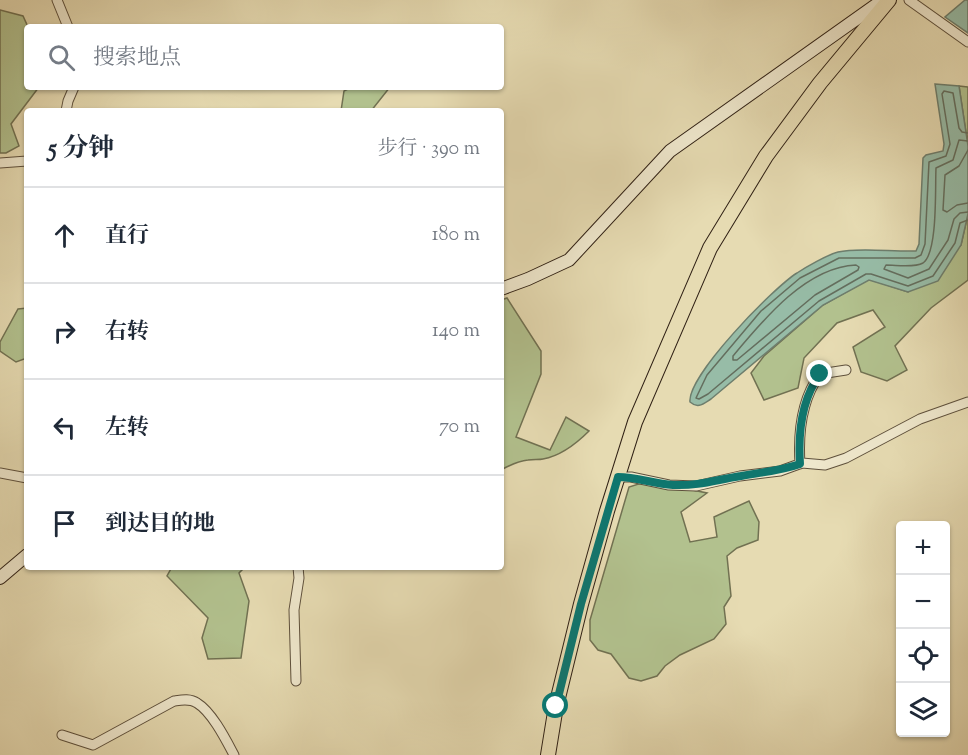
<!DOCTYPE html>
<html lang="zh">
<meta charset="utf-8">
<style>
:root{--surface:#fff;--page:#f2f2f3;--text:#1f2937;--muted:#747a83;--line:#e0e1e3}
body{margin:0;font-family:"Sorts Mill Goudy","Noto Serif SC",serif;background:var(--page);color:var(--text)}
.controls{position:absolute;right:18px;bottom:18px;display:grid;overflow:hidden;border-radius:6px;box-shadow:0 2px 4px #0004}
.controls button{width:54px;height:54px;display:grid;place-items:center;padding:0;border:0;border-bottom:2px solid var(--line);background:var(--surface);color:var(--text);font:30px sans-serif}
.stop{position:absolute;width:18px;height:18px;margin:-14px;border:4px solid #0f766e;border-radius:50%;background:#fff}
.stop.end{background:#0f766e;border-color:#fff;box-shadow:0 2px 6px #0008}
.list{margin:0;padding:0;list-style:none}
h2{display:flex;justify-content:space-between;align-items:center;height:78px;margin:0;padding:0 24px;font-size:26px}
h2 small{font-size:20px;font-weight:400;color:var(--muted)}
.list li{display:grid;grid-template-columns:39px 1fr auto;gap:18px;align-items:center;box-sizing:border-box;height:96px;padding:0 24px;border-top:2px solid var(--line)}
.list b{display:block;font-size:22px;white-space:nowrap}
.list em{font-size:20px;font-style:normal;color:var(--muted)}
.icon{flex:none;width:33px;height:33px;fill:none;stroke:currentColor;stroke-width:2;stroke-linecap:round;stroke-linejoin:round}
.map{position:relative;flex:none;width:968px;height:755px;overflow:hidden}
.search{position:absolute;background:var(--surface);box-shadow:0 2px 4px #0004;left:24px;top:24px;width:480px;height:66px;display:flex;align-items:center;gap:15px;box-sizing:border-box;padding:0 21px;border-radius:6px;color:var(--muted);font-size:22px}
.panel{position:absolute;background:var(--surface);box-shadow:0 2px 4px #0004;left:24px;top:108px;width:480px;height:462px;border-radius:6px}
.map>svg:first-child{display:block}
.green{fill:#b2c18e;stroke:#717152;stroke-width:1.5}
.water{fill:#97bca7;stroke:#6e7e6d;stroke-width:1.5}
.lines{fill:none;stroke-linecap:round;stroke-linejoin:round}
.shore{stroke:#646e5e;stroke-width:1.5}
.street-casing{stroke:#5e503c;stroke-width:11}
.secondary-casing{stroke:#302115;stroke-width:14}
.primary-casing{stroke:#302115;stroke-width:16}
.street{stroke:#efe8cd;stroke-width:9}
.secondary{stroke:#efe8cd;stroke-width:12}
.primary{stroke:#e6dbb2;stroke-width:14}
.route{stroke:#0f766e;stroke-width:8}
</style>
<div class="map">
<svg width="968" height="755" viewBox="0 0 968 755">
<rect width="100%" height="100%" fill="#e6dbb2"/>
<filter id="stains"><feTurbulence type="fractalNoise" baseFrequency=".00333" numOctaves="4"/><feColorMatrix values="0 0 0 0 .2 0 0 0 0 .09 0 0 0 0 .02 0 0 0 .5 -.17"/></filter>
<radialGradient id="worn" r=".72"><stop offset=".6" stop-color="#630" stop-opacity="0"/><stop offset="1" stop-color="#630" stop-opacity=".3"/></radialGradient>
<path class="green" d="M0,10L23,16L28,27L27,87H39L11,124L19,146L6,153H0Z
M959,86L968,87V146Z
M352,87H390L371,111H341L344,91Z
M968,214V280L931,308L895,346L907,370L887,381L861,372L853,347L885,327L873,310L837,323L804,358L798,388L764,400L751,373L764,356L823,305L869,279L908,292L961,245Z
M507,298L541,351V374L516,437L550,450L566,417L589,431C577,443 560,456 543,459C539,460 533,459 528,460C518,461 510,465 501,470V300Z
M27,308V358L16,362L0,351V342L18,309Z
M648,481L707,493L681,512L690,542L717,537L714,517L749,501L759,522L758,540L737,548L727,556L731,596L724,607L726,624L714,639L680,655L665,666L657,676L641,681L629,678L611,654L598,650L590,640V620L629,487Z
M172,567H245L239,573L249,601L241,658L208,659L202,638L208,618L167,576Z"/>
<path class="water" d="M965,0H968V33L945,17Z
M935,84L959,86L968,146V214L961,245L938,281L908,292L869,280L823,305L711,399C703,404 698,409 690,402C687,376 773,288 797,273C806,267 827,255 838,252C858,247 894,252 916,251L919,244L923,158L926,155L943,151L944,144Z"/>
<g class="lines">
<path class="shore" d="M968,133L962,132L959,128L953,93L944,91L942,94L950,144L946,156L929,162L925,244L921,255L915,258H839L800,278L761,311L707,375L696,398L699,399L708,394L819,301L866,274H871L908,286L933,276L955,243L960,223L968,220
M968,141L959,140L953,160L936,168C935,187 938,253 923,263C914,268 897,265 886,265L884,269L908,278L929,269L948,240L954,219L960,213L968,212
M968,150L959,166L945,175L943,210L947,212L957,205L968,203
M856,265L859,267L858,270L815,295L737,360H733V356C763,320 806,267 856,265Z"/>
<g class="street-casing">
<path id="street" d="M57,0L68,27
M909,0L968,42
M66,111L68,101L74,87
M0,163L27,161
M800,464C798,433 801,400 820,374L846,370
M0,473L27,478
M618,477H631L669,485L696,486L740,476L780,471L802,463L825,465L846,458L920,419L968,402
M296,681L294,610L299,578L298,567
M62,735L93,745L174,701C181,700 190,698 197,703C212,712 226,740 234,755"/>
</g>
<g class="secondary-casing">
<path id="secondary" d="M501,289L528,279L569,260L670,151L883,0
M0,578L27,555"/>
</g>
<g class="primary-casing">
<path id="primary" d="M548,755L556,706L581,604L607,511L635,422L710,248L766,156L820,83L889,0"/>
</g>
<use href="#street" class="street"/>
<use href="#secondary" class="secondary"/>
<use href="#primary" class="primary"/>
</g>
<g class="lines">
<path class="route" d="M556,706L581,604L618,477C637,477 654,484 673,485C700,486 715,480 741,476C762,472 780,471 800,464C798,433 801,400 820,374"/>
</g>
<rect width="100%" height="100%" filter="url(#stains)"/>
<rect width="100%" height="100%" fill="url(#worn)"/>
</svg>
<div class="controls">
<button>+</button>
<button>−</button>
<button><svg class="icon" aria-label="locate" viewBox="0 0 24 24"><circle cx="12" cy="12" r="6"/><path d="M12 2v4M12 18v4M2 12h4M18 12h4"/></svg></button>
<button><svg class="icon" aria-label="layers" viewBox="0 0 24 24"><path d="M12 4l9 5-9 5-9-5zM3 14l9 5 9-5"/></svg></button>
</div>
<div class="stop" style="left:556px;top:706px"></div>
<div class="stop end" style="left:820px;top:374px"></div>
<div class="search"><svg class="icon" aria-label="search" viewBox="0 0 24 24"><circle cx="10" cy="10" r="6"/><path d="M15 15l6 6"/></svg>搜索地点</div>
<section class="panel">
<h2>5 分钟<small>步行 · 390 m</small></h2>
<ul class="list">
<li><svg class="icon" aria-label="ahead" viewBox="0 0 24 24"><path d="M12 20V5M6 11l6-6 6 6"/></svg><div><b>直行</b></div><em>180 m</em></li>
<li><svg class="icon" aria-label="right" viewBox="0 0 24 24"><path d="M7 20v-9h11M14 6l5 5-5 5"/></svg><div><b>右转</b></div><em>140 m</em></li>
<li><svg class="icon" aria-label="left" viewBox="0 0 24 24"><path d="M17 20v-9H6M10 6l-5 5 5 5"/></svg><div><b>左转</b></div><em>70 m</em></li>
<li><svg class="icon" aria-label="arrive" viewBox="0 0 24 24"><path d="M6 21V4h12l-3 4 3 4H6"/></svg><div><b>到达目的地</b></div></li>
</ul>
</section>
</div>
